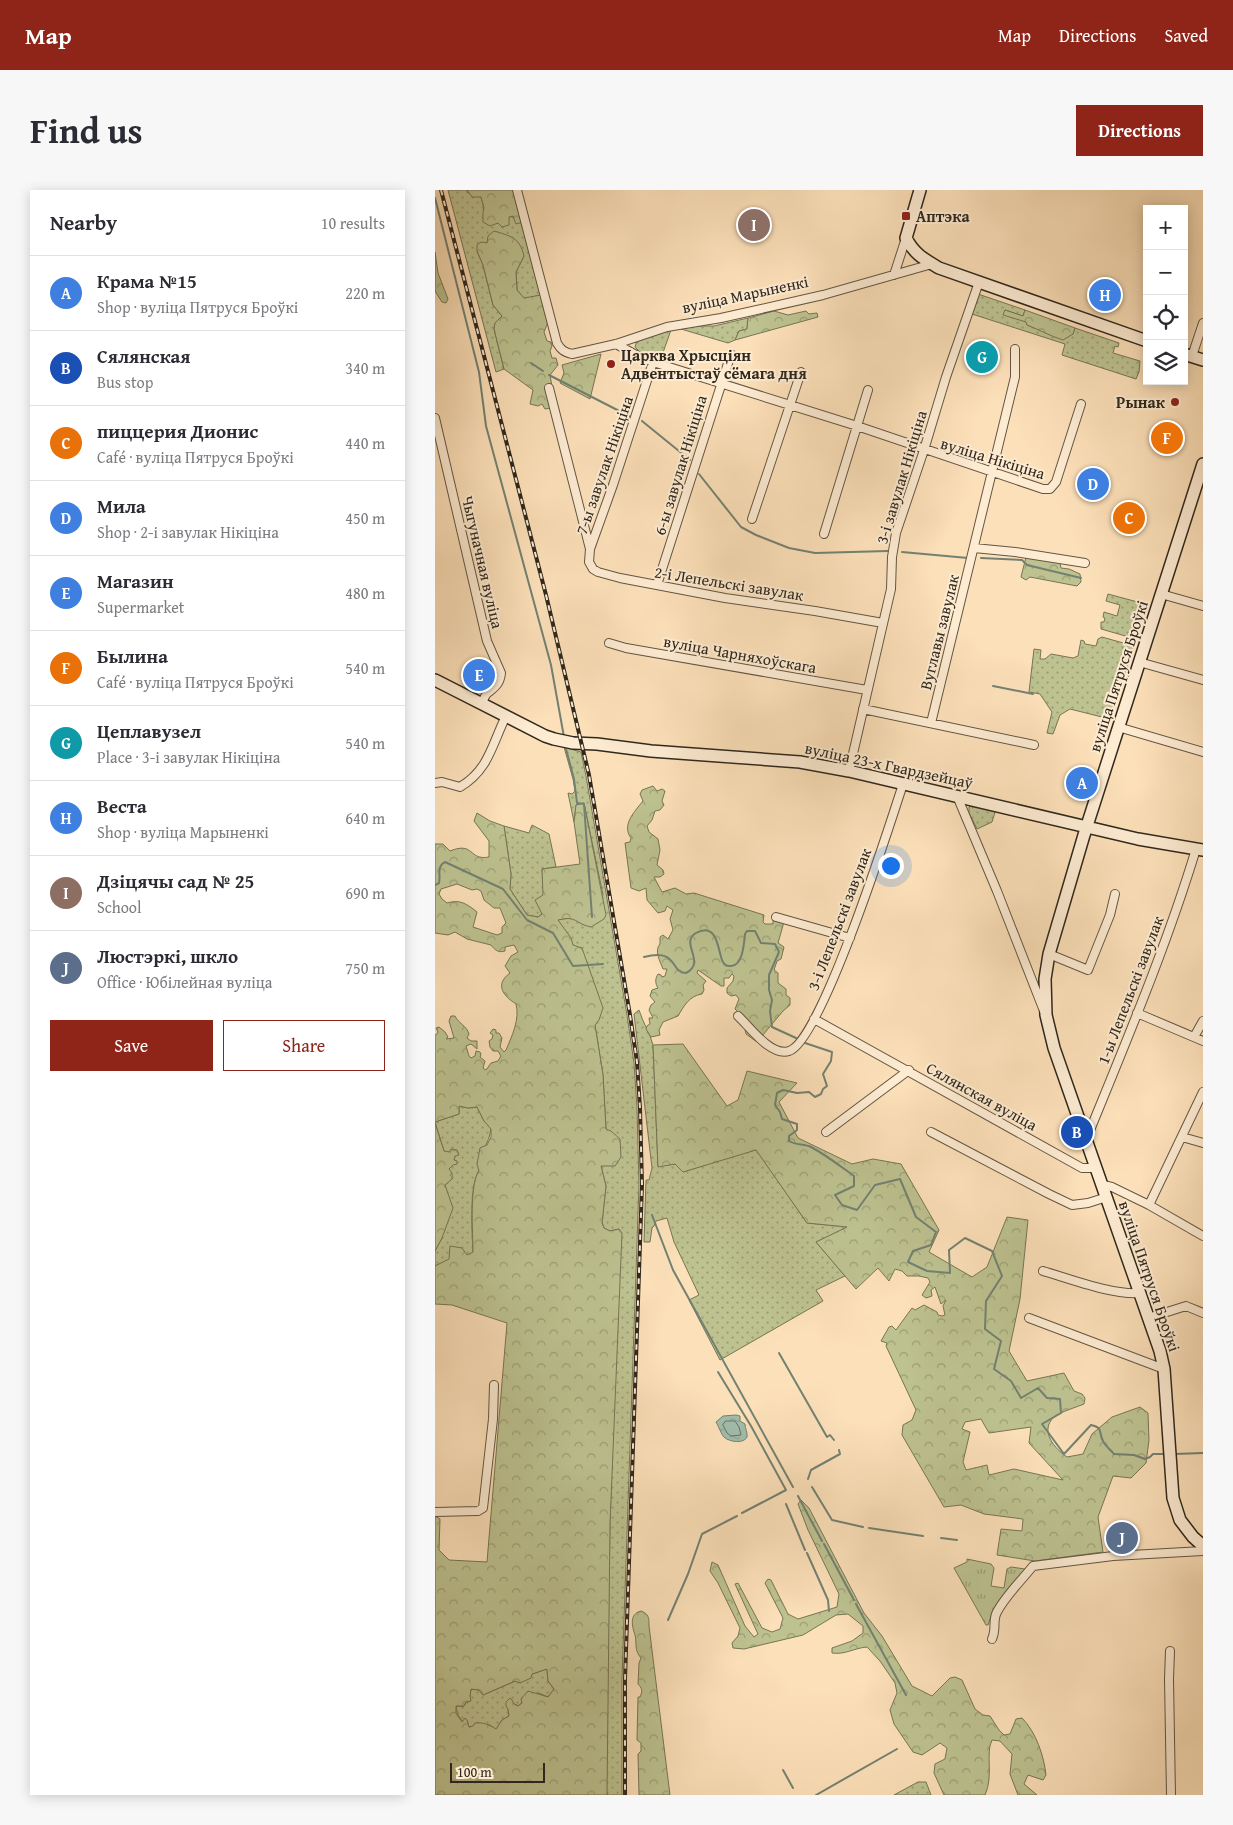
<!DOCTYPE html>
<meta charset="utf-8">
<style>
:root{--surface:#fff;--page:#f7f7f7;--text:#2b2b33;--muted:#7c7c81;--line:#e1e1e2;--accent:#8f2418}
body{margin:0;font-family:"Gentium Book Plus",serif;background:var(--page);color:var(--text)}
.controls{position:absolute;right:15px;top:15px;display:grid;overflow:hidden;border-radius:0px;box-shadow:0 2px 12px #0003}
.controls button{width:45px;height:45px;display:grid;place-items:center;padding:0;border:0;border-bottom:1px solid var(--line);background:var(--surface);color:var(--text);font:25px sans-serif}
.scale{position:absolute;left:15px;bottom:12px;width:95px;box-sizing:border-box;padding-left:5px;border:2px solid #30281c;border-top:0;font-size:14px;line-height:18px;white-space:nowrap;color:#30281c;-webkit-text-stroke:4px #fdebd2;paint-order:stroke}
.you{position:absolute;left:455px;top:675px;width:18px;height:18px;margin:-12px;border:4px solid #fff;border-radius:50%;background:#1a73e8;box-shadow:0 0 0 8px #1a73e833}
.badge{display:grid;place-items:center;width:32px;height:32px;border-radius:50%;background:var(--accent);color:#fff;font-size:16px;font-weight:700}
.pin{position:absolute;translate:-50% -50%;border:2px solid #fff;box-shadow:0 1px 5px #0006}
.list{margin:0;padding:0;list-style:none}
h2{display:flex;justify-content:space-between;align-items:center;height:65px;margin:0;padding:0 20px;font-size:21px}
h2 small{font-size:16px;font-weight:400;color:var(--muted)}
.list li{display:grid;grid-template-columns:32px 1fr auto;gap:15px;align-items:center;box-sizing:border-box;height:75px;padding:0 20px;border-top:1px solid var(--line)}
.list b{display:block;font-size:19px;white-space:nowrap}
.list p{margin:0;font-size:16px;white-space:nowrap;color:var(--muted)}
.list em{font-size:16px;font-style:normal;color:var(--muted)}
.actions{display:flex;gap:10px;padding:15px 20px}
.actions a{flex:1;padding:11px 0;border:1px solid var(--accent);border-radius:0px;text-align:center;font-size:18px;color:var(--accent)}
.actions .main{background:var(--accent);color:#fff}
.icon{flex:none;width:28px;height:28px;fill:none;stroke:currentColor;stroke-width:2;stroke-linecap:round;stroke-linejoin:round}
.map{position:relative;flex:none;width:768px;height:1605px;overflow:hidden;border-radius:0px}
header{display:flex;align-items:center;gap:30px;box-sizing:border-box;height:70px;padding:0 25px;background:var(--accent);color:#fff}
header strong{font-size:24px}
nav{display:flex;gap:28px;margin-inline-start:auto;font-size:18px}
.intro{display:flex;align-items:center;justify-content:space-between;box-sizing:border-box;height:120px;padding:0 30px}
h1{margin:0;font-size:35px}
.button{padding:12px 22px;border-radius:0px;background:var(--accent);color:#fff;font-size:18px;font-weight:700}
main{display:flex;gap:30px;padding:0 30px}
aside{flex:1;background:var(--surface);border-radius:0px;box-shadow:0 2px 12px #0003}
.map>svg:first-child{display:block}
.grass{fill:url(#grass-dots);stroke:#767556}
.forest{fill:url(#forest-crowns);stroke:#767556;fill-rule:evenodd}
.park{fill:url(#park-tufts);stroke:#767556}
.water{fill:url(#water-ripples);stroke:#738172}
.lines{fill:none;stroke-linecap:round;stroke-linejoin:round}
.shore{stroke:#687264;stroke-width:1}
.stream{stroke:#738172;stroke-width:2}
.street-casing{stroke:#635643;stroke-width:10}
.secondary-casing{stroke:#30281c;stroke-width:14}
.street{stroke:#fdebd2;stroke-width:8}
.secondary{stroke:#fdebd2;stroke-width:11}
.rail-casing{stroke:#30281c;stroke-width:4}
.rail{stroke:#fdebd2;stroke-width:2;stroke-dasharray:5.5;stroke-linecap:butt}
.poi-dot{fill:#8f2418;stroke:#fdebd2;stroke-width:2}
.labels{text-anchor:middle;stroke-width:4;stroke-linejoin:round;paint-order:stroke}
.poi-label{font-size:16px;font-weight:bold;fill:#30281c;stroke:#fdebd2;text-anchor:start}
.street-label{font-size:16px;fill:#30281c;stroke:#fdebd2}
</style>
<header>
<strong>Map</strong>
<nav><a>Map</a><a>Directions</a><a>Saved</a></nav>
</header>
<div class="intro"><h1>Find us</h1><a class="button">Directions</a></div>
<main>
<aside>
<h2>Nearby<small>10 results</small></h2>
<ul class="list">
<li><span class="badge" style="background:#3f7fe0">A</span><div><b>Крама №15</b><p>Shop · вуліца Пятруся Броўкі</p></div><em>220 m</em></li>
<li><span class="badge" style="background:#1a4fb4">B</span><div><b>Сялянская</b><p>Bus stop</p></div><em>340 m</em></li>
<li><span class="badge" style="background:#e8710a">C</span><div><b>пиццерия Дионис</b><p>Café · вуліца Пятруся Броўкі</p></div><em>440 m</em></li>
<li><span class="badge" style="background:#3f7fe0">D</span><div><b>Мила</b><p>Shop · 2-і завулак Нікіціна</p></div><em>450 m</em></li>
<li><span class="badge" style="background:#3f7fe0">E</span><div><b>Магазин</b><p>Supermarket</p></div><em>480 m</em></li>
<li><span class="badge" style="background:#e8710a">F</span><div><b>Былина</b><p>Café · вуліца Пятруся Броўкі</p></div><em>540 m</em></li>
<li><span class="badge" style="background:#0f9aa8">G</span><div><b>Цеплавузел</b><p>Place · 3-і завулак Нікіціна</p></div><em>540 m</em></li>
<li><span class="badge" style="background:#3f7fe0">H</span><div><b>Веста</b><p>Shop · вуліца Марыненкі</p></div><em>640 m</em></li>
<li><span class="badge" style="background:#8d6e63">I</span><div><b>Дзіцячы сад № 25</b><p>School</p></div><em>690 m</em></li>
<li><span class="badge" style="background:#5c6f8a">J</span><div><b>Люстэркі, шкло</b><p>Office · Юбілейная вуліца</p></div><em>750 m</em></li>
</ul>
<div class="actions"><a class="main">Save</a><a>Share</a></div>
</aside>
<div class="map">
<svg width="768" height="1605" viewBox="0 0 768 1605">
<defs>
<pattern id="grass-dots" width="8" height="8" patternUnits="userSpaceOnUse" patternTransform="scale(1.25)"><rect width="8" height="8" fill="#bdc290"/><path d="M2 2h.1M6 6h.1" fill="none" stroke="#9a9e75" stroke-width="1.8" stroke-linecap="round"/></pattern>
<pattern id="forest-crowns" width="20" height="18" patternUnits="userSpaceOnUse" patternTransform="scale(1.25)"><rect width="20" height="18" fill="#bdc290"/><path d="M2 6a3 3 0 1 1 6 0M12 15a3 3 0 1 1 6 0" fill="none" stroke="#9a9e75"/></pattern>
<pattern id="park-tufts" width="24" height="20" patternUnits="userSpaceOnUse" patternTransform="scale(1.25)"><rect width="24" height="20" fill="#bdc290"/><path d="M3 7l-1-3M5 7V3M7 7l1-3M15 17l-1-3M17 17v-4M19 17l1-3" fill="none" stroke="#9a9e75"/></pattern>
<pattern id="water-ripples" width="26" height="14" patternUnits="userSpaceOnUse" patternTransform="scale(1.25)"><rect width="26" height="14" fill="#a0bdab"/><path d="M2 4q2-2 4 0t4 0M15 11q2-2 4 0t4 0" fill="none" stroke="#8aa293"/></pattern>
</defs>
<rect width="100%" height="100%" fill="#fce0b9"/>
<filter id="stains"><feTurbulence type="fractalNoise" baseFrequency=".004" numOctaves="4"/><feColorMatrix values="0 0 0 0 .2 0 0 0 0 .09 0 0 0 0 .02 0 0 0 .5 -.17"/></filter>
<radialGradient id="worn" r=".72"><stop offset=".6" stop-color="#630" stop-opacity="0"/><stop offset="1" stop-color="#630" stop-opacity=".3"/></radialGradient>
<path class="grass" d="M13,0H32V2L46,7L49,18L74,27L78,26L88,32L106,105L89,109L82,100L81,82L89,66L52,53L42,61L48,75L58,115L67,126L60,133L59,139L69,179L61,182Z
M543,104L590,120L588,126L570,120L591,132L592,135L605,140L638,144L640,138L684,153L683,157L680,156L678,163L705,171L704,182L701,189L627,165L630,154L537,124Z
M313,128L312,139L304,141L300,150L293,153L246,139L260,136H279Z
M236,140L225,171L207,164L200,157L202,150Z
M673,404L710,414L701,449L666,439V432H669L670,428L668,427L669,422L682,426L685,415L671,411Z
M667,447L699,456L675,529L635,519L625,525L618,544L612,543L617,522L605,504L594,502L599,459L606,460L605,469H610L616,464L638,468L643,466L646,450L649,451L650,454L661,456L663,449Z
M129,557L146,562L151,586L192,825L199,873L202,918L204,995L187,1489V1605H172L171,1597L175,1334L184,1039L175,1041L169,1038L167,1032L171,996L166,976L171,939L168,885L160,835L138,755L122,730C134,728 139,726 148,735L168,705L149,613L141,615L139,632L133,603L137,604L140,601L138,589Z
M536,615L561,619L557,632L542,639L534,623V617Z
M97,635L114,644L121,677L107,679L109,705L107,724L103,727L92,725L75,699L76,684L69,636L94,643Z
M204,820C208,833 215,843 218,855L223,976L241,974L248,982L321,959L372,1033L413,1037L381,1052L410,1086L381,1100L388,1111L285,1170L254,1110L264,1105L239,1052L232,1028L221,1031L219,1036L217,1038L215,1052H209L211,990H214L217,978L199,824Z
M24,916L33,918L42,917L49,931L56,938C55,954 41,967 44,981C34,995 37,1043 38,1062L33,1066L29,1063L0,1076V1061L7,1048L10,995L14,979L18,975L20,966L9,961L0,932L24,924Z
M112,1479L113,1491L119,1499L113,1507L104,1503L87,1512L84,1516L79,1514L73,1518L74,1526L67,1530L61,1540L55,1535L34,1537C26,1531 22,1526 21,1516H29L35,1506L36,1499L44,1500L48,1505L97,1484Z
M483,1592H491L496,1605H459Z"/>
<path class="forest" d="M32,0H80L88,32L81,34L78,26L74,27V35L67,37L63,33L55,36L48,32V22L49,18L46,7H37Z
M59,41C76,46 85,48 89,66L81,82L82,100L89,108L106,105L113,132L109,142L112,151L116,152L117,156L115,161L117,168H121L123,175L115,185L119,208L116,218L110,219L107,214L103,216L95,214L98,200L69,179L59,139L60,133L67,126L58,115L48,75L42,61V55L46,52L52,53L53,46Z
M0,62L3,83L13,109L11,113L7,112L0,101Z
M570,120L588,126L590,120L640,138L638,144L628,150C615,146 605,140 592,135L591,132L568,125Z
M339,121L353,125L371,121L374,124L382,123L383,127L300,150L304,141L312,139L313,128Z
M166,164L155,209L125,193L129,183L127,175Z
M591,367L610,369L625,373L626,378L634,379L645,384L646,392L642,396L595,387L591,390L586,387Z
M218,596L222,601L227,599L230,601L227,611L229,615L225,620L220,621L217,630L212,636L214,642L223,649L225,660L222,675L228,680L229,684L225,687H219L227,702L240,698L251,704L259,703L329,725L328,732L330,734H338V730L340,728L349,732L343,753L349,757L346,769L342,771L339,780L343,783V793L351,799V805L355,808V815L348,821L322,852L311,844L307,826L300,819L304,809L301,805L296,806L292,803V798L298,791L299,786L297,784L294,788H289V796H286L263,780L262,783L271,791L268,795L269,800L267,804C254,806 249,816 243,826L228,832L224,840L225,845L216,847L211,839L212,836L215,834L214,828H218L214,820L216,815L220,812L215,806L217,800L223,798C220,793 220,789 223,784L226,785L227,787L230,786L232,779H228C225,771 219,761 225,754V747L228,745L233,749L238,740L235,729L238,720L232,716L230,721L223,723L212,710L211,698L204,701L196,698L190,653L195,652L196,648C186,635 200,621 208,611L205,604L207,600Z
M149,613L171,725L169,729L156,737C140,734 142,725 123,730L136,748L138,755L147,758L168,818L164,830L160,835L168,885L171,939L176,941L185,949L186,967L180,976H166L171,996L167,1033L169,1038L175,1041L184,1039L187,1043L175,1334L172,1605H0V1326L5,1329L4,1360L14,1370L52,1372L72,1133L17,1115L0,1114V1076L14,1069L15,1056L27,1058L32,1065L38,1062C38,1043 34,995 44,981L42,974L45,958L52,955L56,947V939L49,931L42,917L33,918L24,916V924L0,932V845L2,844L3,842L1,838L4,837L10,842L13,847L11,849L19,848L14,831L16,826H20C23,833 32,836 34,844L32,848L36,851H42V859L36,854L31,856L34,866L36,868L40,866L41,861L45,862L46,864L45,867L50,871L48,878L51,880L56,873L63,871L66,866L63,861H58L55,857L54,851L57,849L58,845L55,843L58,839L61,840V843H64L67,848L65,857L69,862L71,860C77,846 85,829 81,814C67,805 60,794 75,783L70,776L76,766L83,762L79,755L70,757V761C63,763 60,760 56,755L32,749L20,742L13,745L0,743V654H8L15,661C40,651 33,671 54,667V651L39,631L42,623L55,631L69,636L76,684L75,699L92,725L103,727L107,724L100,710L108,705L107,679L145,674L139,632L141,615ZM22,694L37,700L42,699L46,701L49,710L59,718H65L71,733L67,737V743L62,745L38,737L42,722C32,714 25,709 12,713L7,709L4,704L6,699ZM112,1479L113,1491L119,1499L113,1507L93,1501L86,1509L87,1513L83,1516L79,1514L77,1510L75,1508L71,1512V1516L73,1519L74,1526L67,1530L61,1539C55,1535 48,1532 40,1533L38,1536L34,1537L32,1530L30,1528L27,1532L21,1523V1516H29L31,1512L36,1511L35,1506L36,1499L44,1500L48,1505L80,1491L85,1493L96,1488L97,1484Z
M248,854L292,916L303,910L312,881L362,893L344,912L363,948L417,974L438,969L466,974L504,1040L494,1062L537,1087L552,1077L572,1027L593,1030L585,1109L574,1161L592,1191L629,1183L639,1201L647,1204L650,1208L649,1214C642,1217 625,1222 619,1227C604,1241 620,1259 632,1267L648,1264L657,1244L677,1227L705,1217L713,1223L714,1250L711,1273L696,1288L678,1286L663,1327L668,1362L600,1371L562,1365L566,1339L587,1341L588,1329L549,1324L526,1315L509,1317L467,1245L468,1235L477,1230L481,1220L451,1156L452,1153L446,1151L454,1137L457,1136L461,1140L477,1118L480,1120L489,1115L502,1122L503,1125L507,1126L510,1125L508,1116L511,1110L506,1114L500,1097L496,1100L497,1106L491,1108L487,1105L495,1092L493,1088L484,1086H472L467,1081L460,1079L454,1091L443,1078L421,1099L381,1052L412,1037L372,1033L321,960L248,982L240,974L223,977L218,855ZM546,1229L554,1243L596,1237L594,1253L628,1290L579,1279L554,1285L552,1275L531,1280L528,1272L535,1242L527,1239L530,1232Z
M0,933L9,961L14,962L16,959L22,960L24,965L20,966L19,970L22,971V974L18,975L14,979L17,983V989L10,995L18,1018L7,1048L0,1061Z
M366,1310L374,1318L429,1423L447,1446L477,1496L497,1506L515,1488L520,1487L527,1490L540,1519L548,1525L555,1526L564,1540L569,1545L575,1544L581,1529L587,1528C601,1542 609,1566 611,1585L608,1590L593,1585L589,1594L602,1605H583L575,1584L577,1564L565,1551L557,1550C550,1564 559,1585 550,1605H509L499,1583L500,1574L510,1569L512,1558L505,1553L487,1565L478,1562L459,1534L455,1520L462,1503L460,1493L445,1471L432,1457C419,1458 410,1465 397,1463V1458L417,1451L428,1443V1436L413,1424L401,1425L368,1445L309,1459L298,1458L297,1453L303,1446L305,1438L283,1393L275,1381L277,1372L283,1375L310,1436L319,1447L323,1444L300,1394L303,1393L327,1438L337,1442L345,1439L348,1428L330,1393L333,1389L336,1390L353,1424L363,1429L402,1417L404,1404L373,1340L363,1314Z
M206,1421C214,1424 214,1428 214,1436L235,1605H204L203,1564L206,1561V1553L202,1550L203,1507H205C208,1501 207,1498 203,1494L204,1473L206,1468C199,1460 202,1454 200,1445C197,1436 194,1424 206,1421Z"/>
<path class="park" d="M532,1369L556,1374L559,1378L556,1396L569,1398L572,1379L576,1377L590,1379C576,1397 559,1413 553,1435H551L519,1378L532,1372Z"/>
<path class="water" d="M301,1225L305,1226V1231L310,1234C310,1238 313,1244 312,1247C309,1254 294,1252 289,1247C286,1244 284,1237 281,1232L288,1226Z"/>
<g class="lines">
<path class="shore" d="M291,1231H300L304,1237L306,1245L296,1246L292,1243L288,1235Z"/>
<path class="stream" d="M0,8L44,182L51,236L116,475L129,547
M96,173L108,181
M114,185L196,227
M207,231L255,270
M264,284L306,337L321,345L354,358L380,363L453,361
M467,362L533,368
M546,368L587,370L592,375L646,388
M558,496L598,504
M131,559L139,589L142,613L149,614L157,727
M0,695L4,693C6,684 1,677 10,672L68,699L92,730L118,743L138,776L168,774
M209,767C245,758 234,783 251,783C272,772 244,753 261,743C284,730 283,765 288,772C289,774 291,776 294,776C308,778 309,753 310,744L312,741H320L326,753L340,754L344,762L334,785V800L337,810L335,821L337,837L361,848
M370,853L397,862L396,871L388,884L392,896L388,899L386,904L380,907L374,902L362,903L348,900L342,903L340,915L345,922L347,929L362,934V940L354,946V951C360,955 369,954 376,957C391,965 405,976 419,986V996L400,1005L407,1015L422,1020L440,995L465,989L481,1027L501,1042L496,1055L478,1061L473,1072L492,1081L515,1083L514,1060L530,1048L557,1061L567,1086L551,1111L550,1139L566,1151L559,1179L576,1191L586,1208L603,1198L612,1208L625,1209L626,1223L607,1234L629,1264L656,1235C669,1238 663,1242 668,1251C670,1256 676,1260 679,1264L699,1265L710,1269L715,1267L718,1264H730
M217,1025L238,1080L358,1297
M344,1163L392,1247L395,1245L399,1250
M283,1182L316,1236L351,1300L307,1323
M740,1264L768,1263
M373,1289L376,1280L405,1264L404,1260
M377,1297L397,1330L428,1337
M363,1306L387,1351
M351,1314L370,1360
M434,1338L488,1346
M506,1348L522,1350
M389,1354L419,1410
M372,1363L393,1410L394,1421
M421,1414L471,1505
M233,1430L253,1384L267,1344L302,1326
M348,1580L358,1598
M381,1605L462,1559"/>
<g class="street-casing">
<path id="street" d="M82,0L122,153C126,160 129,162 137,164L181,154L232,137L286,128L388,105L497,74
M459,85L471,48
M181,154L201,165L218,172L422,236L608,299H615L621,292L646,214
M757,166L768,133
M218,172L178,295L155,359L154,372L158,379L163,382L185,388L290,408L380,421L448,433
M114,198L155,359
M0,228L52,451L66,483C65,493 61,496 54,502C50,504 49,509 47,513
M317,329L366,182
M389,344L433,200
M539,358L580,362L650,373
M222,395L296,164
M726,404L768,416
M174,453L191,458L432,500
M704,472L768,490
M428,519L599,555
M496,533L580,187V159
M683,537L768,562
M414,581L456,399L457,367L461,343L489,260L511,187L544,92
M0,593L7,592L25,597C54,580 57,554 71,526
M522,606L562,701L609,821
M341,727L415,748
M614,764L653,780L675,725L680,704
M702,823L768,851
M303,826C315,837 336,867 354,861C386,852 455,634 468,594
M379,829L647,978H661
M759,847L768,831
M391,942L474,880
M496,942L614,1004L637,1015L653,1013L672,1007
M747,947L768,953
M651,950C690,854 731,758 761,659
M668,995L677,997L714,1015L768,1046
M714,1015L768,902
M608,1081C635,1089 677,1105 705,1103
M594,1128L729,1179
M713,1128L751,1116L768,1123
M0,1322L43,1321L48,1318L58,1229L59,1195
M557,1449C562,1438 557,1431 562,1422C571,1405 586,1391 598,1376L678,1366L768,1361
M735,1461L734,1489L736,1605"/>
</g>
<g class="secondary-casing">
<path id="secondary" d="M485,0L471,48C479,64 489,69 504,78L712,151
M749,164L768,170
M768,274L649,645L614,764L610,789L611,825L619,858L725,1161L729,1179L738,1308L745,1330L758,1347L768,1356
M0,490L110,546L119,549L138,553L162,554L216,561L365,572L414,581L703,649L768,660"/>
</g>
<use href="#street" class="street"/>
<use href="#secondary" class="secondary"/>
<g class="rail-casing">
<path id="rail" d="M6,0L111,405L154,585L195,825L202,872L205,918L207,995L190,1489V1605"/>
</g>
<use href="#rail" class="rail"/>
</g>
<g class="poi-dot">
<rect x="466" y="21" width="10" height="10" rx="2.5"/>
<circle cx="176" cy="174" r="5"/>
<circle cx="740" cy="212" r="5"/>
</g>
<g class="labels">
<g class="poi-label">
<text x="481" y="32">Аптэка</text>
<text x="186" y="171">Царква Хрысціян<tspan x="186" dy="18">Адвентыстаў сёмага дня</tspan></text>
<text x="730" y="218" text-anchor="end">Рынак</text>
</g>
<g class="street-label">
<text transform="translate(310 104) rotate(-12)" y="6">вуліца Марыненкі</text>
<text transform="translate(558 268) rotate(17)" y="6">вуліца Нікіціна</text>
<text transform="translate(169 275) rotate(-71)" y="6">7-ы завулак Нікіціна</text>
<text transform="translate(245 275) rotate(-73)" y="6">6-ы завулак Нікіціна</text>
<text transform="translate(466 287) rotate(-73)" y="6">3-і завулак Нікіціна</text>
<text transform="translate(48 372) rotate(77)" y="6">Чыгуначная вуліца</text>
<text transform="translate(294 393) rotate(9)" y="6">2-і Лепельскі завулак</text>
<text transform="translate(504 442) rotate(-76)" y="6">Вуглавы завулак</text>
<text transform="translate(305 464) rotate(10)" y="6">вуліца Чарняхоўскага</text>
<text transform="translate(683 486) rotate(-72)" y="6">вуліца Пятруся Броўкі</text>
<text transform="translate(454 575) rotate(12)" y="6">вуліца 23-х Гвардзейцаў</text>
<text transform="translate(404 729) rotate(-69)" y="6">3-і Лепельскі завулак</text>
<text transform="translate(695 800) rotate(-69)" y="6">1-ы Лепельскі завулак</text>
<text transform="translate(547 906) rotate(29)" y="6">Сялянская вуліца</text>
<text transform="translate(715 1086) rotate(71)" y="6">вуліца Пятруся Броўкі</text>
</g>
</g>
<rect width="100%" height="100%" filter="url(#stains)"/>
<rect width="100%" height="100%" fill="url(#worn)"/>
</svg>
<div class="controls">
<button>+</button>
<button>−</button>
<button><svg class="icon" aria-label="locate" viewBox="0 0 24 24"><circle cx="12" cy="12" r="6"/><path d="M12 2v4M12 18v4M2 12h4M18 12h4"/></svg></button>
<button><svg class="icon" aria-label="layers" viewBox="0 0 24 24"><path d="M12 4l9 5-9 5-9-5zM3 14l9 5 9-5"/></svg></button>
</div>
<div class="scale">100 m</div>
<div class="you"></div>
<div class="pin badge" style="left:647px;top:593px;background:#3f7fe0">A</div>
<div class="pin badge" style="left:642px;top:942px;background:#1a4fb4">B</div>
<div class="pin badge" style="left:694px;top:328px;background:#e8710a">C</div>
<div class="pin badge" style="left:658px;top:294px;background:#3f7fe0">D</div>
<div class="pin badge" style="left:44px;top:485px;background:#3f7fe0">E</div>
<div class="pin badge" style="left:732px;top:248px;background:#e8710a">F</div>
<div class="pin badge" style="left:547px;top:167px;background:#0f9aa8">G</div>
<div class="pin badge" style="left:670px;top:105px;background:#3f7fe0">H</div>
<div class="pin badge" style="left:319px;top:35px;background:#8d6e63">I</div>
<div class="pin badge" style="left:687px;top:1348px;background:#5c6f8a">J</div>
</div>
</main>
